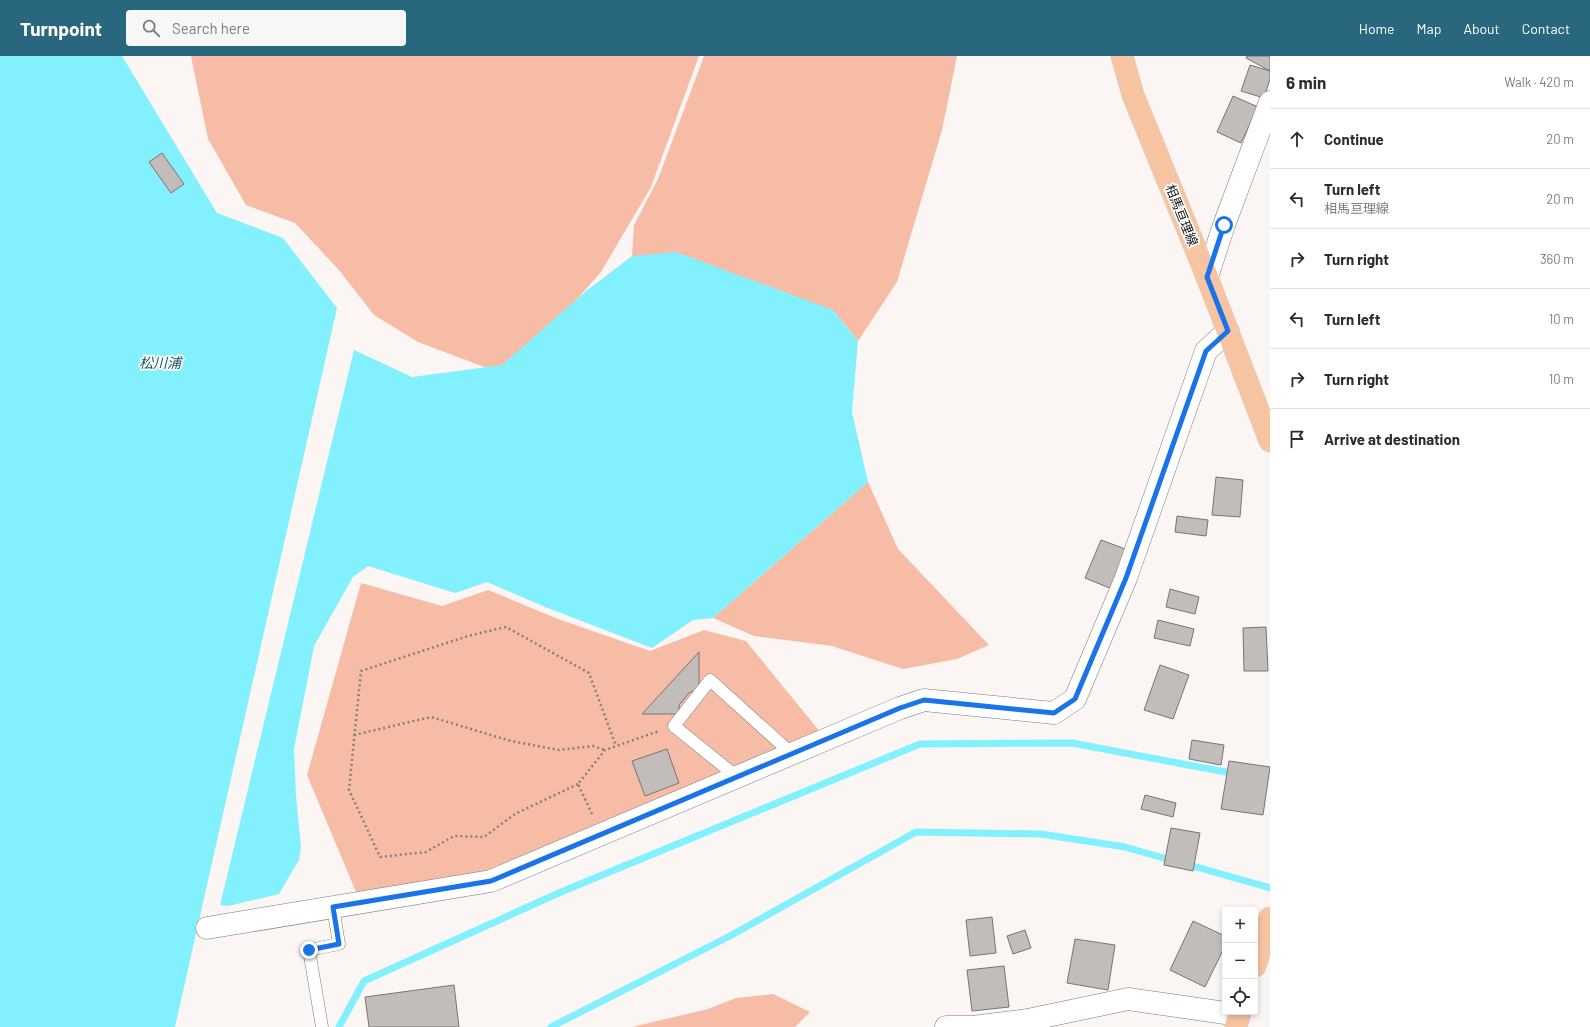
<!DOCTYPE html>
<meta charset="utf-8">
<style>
:root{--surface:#fff;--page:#f7f7f7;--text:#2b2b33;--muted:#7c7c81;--line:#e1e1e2;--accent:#28677d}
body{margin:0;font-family:Barlow,"Noto Sans JP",sans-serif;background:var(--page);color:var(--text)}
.controls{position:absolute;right:12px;bottom:12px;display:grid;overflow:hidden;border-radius:4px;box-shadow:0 2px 6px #0003}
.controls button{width:36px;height:36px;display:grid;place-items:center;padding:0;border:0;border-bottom:1px solid var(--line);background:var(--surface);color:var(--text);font:20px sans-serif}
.stop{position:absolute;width:12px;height:12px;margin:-9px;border:3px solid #1a73e8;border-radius:50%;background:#fff}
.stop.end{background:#1a73e8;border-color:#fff;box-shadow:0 1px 4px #0008}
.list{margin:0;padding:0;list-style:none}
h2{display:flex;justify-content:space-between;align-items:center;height:52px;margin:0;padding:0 16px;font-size:17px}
h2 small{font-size:13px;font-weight:400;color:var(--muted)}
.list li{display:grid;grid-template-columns:26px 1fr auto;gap:12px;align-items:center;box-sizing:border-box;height:60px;padding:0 16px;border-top:1px solid var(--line)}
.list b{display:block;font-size:15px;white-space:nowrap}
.list p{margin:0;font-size:13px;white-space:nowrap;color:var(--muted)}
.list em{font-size:13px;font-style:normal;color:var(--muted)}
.icon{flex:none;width:22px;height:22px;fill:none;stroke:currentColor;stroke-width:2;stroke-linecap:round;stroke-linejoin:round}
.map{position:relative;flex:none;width:1270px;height:971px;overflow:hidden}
header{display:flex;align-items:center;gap:24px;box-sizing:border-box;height:56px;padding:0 20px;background:var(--accent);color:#fff}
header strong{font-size:19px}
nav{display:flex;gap:22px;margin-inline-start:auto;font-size:14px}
.search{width:280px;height:36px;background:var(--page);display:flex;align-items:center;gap:10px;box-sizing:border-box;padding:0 14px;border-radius:4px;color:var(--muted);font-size:15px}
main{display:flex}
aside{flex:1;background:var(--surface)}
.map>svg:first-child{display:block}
.green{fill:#f7bca5}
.water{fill:#83f1fd}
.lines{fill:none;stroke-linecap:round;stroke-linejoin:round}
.stream{stroke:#83f1fd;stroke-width:7}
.building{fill:#c2bdbb;stroke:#797472}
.lane-casing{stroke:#7e7977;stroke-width:13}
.street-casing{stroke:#7e7977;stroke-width:23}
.primary-casing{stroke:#d3d3d3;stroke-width:23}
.path{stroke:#84817f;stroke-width:2.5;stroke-dasharray:2 3;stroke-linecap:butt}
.lane{stroke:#fff;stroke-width:12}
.street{stroke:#fff;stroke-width:22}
.primary{stroke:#f7c4a1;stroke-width:22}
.route{stroke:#1a73e8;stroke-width:5}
.labels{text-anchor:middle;stroke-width:3.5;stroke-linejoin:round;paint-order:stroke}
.street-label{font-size:13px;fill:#0d0c0b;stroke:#fff}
.water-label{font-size:14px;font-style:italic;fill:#17585e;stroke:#fff}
</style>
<header>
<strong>Turnpoint</strong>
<div class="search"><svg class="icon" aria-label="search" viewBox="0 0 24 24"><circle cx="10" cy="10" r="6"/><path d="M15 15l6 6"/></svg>Search here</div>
<nav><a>Home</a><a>Map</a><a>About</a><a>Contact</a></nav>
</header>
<main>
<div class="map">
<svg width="1270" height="971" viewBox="0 0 1270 971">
<rect width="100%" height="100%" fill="#fbf5f3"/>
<path class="green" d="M191,0H699L651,131L601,216L518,310L484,311L418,286L374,259L339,214L295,167L246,149L208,83Z
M704,0H957L942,74L897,226L858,285L833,254L632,200L634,169L658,123Z
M868,426L898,493L989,589L957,603L903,613L832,590L754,580L713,562Z
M361,527L442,550L488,534L558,563L650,595L704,574L746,585L821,677L485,816L356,836L307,719Z
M773,938L810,956L795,971H632L708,953L736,942Z"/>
<path class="water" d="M0,0H122L217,157L283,182L337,252L175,971H0Z
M676,196L833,254L858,285L852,356L868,426L713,562L693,564L652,592L545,551L487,526L455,537L368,510L353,521L314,590L294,693L296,740L301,791L299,804L279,838L228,850L220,849L354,294L412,321L502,309L586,235L632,200Z"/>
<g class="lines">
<path class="stream" d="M1186,808L1270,832
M339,971L364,925L561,836L920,688L1072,687L1236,718
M551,971L730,880L916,776L1041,778L1125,791L1174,805"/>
</g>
<path class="building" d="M1247,0H1270V15L1246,2Z
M1250,9L1270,15V23L1264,42L1241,35Z
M1233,40L1258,51L1241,87L1217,76Z
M162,97L184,128L171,137L149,106Z
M1216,421L1243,424L1240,461L1212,459Z
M1177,460L1208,464L1206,480L1175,476Z
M1101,484L1128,494L1112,533L1085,522Z
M1170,533L1199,541L1195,558L1166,551Z
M1158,564L1194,573L1190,590L1154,582Z
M1266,571L1268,615H1244L1243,572Z
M699,596V635L690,636L679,649V658H642Z
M1160,609L1189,619L1173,663L1144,654Z
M1192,684L1224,689L1221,709L1189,703Z
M667,693L679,727L645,740L632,705Z
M1229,705L1270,711L1263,759L1221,753Z
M1145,739L1176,747L1173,761L1141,753Z
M1171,772L1200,777L1193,815L1164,809Z
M992,861L996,897L970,900L966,864Z
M1193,865L1225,880V890L1205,931L1170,914Z
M1025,874L1031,892L1013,898L1007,880Z
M1075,883L1115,889L1108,934L1067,927Z
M1004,910L1009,951L972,955L967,914Z
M454,929L459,971H369L365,941Z"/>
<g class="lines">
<g class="lane-casing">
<path id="lane" d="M737,721L674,670L710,624L792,698
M322,971L309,894L339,888L333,851"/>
</g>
<g class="street-casing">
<path id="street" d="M1207,221L1224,169L1270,46
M207,872L491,825L900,652L924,644L1054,657L1075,643L1126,522L1206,295L1228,275
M946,971H973L1028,964L1128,943L1239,959"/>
</g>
<g class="primary-casing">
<path id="primary" d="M1122,0L1133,39L1207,221L1270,385
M1255,910L1270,862
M1236,971L1240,956"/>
</g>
<path class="path" d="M354,679L431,661L511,685L559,694L593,690L605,694
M578,728L515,758L484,781L454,780L426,796L380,801L349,734L361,615L468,580L506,571L589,617L616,690
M592,758L578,728L605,694L659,675"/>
<use href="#lane" class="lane"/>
<use href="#street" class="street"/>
<use href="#primary" class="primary"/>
</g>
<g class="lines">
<path class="route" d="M309,894L339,888L333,851L491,825L900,652L924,644L1054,657L1075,643L1126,522L1206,295L1228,275L1207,221L1224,169"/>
</g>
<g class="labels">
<g class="street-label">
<text transform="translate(1182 159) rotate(68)" y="5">相馬亘理線</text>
</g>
<g class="water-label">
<text x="160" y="312">松川浦</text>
</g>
</g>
</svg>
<div class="controls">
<button>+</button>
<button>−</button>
<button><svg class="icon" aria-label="locate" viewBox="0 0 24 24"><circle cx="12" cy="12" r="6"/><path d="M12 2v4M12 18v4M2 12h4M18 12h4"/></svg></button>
</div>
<div class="stop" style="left:1224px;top:169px"></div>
<div class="stop end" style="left:309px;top:894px"></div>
</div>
<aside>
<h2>6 min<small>Walk · 420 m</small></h2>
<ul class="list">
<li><svg class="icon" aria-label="ahead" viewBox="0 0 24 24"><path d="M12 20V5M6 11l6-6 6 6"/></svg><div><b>Continue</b></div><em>20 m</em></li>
<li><svg class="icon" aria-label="left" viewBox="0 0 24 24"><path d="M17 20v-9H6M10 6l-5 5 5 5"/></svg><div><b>Turn left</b><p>相馬亘理線</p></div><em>20 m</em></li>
<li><svg class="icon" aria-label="right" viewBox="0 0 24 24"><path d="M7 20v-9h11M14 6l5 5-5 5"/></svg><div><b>Turn right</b></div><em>360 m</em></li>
<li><svg class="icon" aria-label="left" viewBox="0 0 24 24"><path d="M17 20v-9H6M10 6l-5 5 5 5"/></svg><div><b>Turn left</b></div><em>10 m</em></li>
<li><svg class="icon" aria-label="right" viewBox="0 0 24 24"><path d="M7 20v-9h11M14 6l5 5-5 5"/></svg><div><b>Turn right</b></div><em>10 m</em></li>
<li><svg class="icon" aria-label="arrive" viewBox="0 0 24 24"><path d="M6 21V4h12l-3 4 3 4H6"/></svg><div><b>Arrive at destination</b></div></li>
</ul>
</aside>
</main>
